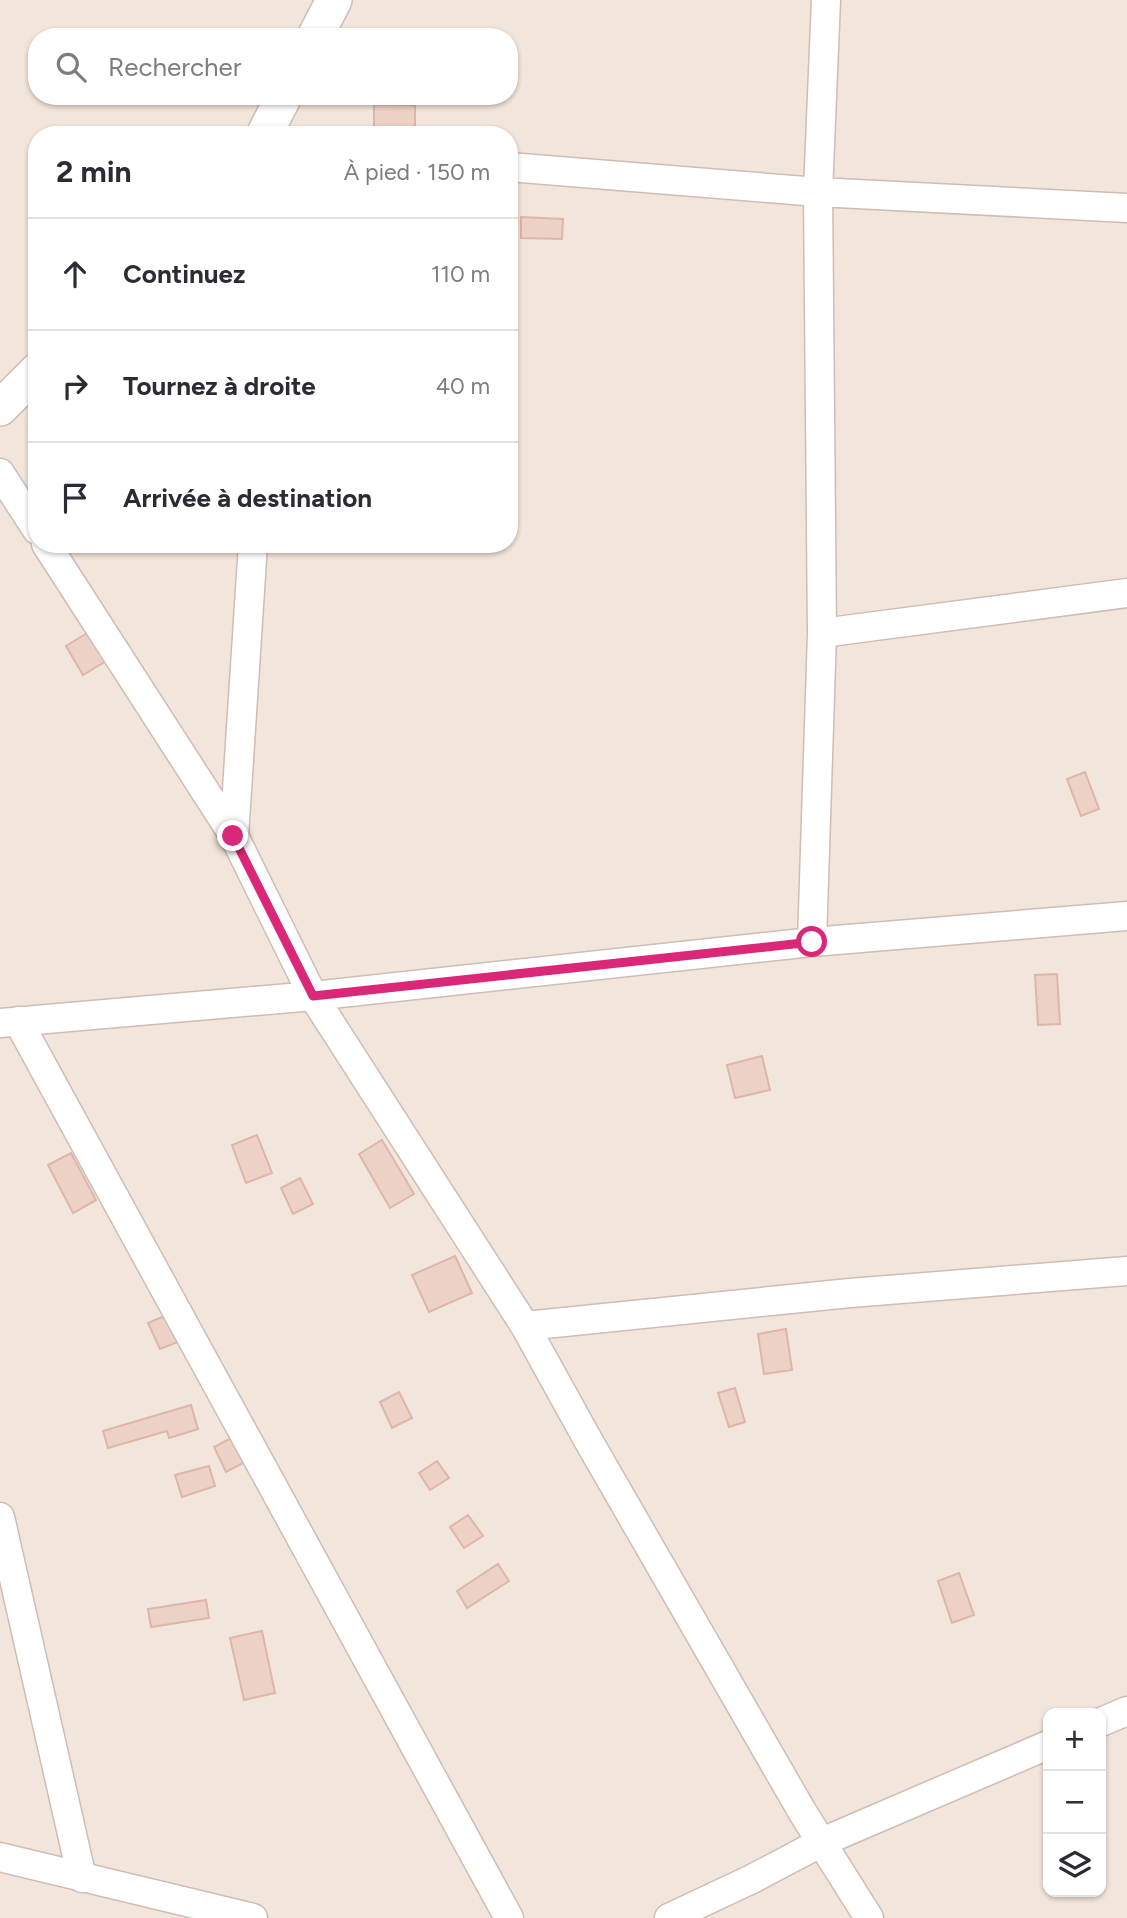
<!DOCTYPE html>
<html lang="fr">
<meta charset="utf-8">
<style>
:root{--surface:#fff;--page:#f2f2f3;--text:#2b2b33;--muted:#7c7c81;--line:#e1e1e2}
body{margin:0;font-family:Figtree,sans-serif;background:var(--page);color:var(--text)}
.controls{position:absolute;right:21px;bottom:21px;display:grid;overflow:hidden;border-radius:14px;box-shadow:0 2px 5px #0004}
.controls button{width:63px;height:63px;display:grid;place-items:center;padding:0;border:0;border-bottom:2px solid var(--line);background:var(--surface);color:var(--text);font:35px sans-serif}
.stop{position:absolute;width:21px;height:21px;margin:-16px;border:5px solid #db2777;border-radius:50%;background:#fff}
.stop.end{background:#db2777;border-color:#fff;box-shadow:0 2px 7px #0008}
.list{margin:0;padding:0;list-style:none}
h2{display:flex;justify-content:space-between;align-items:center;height:91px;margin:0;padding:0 28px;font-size:30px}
h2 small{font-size:23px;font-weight:400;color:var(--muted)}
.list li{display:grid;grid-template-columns:46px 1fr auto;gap:21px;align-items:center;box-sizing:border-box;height:112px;padding:0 28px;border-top:2px solid var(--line)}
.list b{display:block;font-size:26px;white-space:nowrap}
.list em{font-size:23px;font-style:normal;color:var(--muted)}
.icon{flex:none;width:38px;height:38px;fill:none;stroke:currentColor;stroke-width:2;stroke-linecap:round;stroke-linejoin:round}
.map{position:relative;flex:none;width:1127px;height:1918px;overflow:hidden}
.search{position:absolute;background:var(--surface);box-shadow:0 2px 5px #0004;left:28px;top:28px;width:490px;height:77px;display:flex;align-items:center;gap:18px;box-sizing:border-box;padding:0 24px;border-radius:28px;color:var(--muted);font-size:26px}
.panel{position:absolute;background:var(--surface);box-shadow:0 2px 5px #0004;left:28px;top:126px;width:490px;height:427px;border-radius:28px}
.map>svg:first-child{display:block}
.residential{fill:#f2e5db;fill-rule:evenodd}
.building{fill:#edd1c7;stroke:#deb6a9;stroke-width:2}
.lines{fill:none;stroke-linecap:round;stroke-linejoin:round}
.minor-casing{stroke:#cebdb5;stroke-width:31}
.tertiary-casing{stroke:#cebdb5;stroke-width:38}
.minor{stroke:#fff;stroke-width:28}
.tertiary{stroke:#fff;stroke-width:35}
.route{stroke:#db2777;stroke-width:9}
</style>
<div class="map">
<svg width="1127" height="1918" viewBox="0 0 1127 1918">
<rect width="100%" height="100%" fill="#fbf3ec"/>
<path class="residential" d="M0,0H1127V1918H0ZM37,37H509V96H37ZM37,135H509V544H37ZM1048,1713H1101V1892H1048Z"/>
<path class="building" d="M374,104L415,105V135H374Z
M521,217L563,219L562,239L521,238Z
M89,632L106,661L83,675L66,646Z
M1085,772L1099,809L1081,816L1067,779Z
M1057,974L1060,1024L1038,1025L1035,975Z
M762,1056L770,1090L735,1098L727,1065Z
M257,1135L272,1173L246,1183L232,1145Z
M382,1140L414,1194L390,1208L359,1154Z
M71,1153L96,1200L73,1213L48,1165Z
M300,1178L313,1204L293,1214L281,1188Z
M455,1256L472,1293L429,1312L412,1275Z
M171,1313L183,1340L160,1349L148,1323Z
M786,1329L792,1370L764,1374L758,1334Z
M735,1388L745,1422L729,1427L718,1393Z
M399,1392L412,1418L392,1428L380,1402Z
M191,1405L198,1429L169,1438L167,1431L108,1448L103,1431Z
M237,1435L249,1460L226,1472L214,1447Z
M437,1461L449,1478L430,1490L419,1473Z
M209,1466L215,1486L182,1497L175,1475Z
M468,1515L483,1536L464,1548L450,1527Z
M498,1564L509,1581L467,1608L457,1591Z
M959,1573L974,1615L952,1623L938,1581Z
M206,1600L209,1618L151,1627L148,1609Z
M262,1631L275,1693L244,1700L230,1638Z"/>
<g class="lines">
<g class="minor-casing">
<path id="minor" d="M509,167L818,192L1127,208
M0,473L37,530
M46,544L234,836L313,996L525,1326L588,1440L803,1813L869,1918
M822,633L1127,593
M234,836L253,544
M812,942L822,633L818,192L826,0
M18,1021L509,1918
M0,1023L313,996L812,942L1127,916
M525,1326L850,1293L1127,1271
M0,1517L82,1878
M1101,1722L1127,1711
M0,1857L253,1918
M669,1918L752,1879L822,1842L1048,1745"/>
</g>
<g class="tertiary-casing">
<path id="tertiary" d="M315,37L334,0
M264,135L284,96
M0,408L37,371"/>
</g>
<use href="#minor" class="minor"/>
<use href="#tertiary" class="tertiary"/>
</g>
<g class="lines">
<path class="route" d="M233,836L313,996L812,942"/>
</g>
</svg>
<div class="controls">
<button>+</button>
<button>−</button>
<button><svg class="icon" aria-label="layers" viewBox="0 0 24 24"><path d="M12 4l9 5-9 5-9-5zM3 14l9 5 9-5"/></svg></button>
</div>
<div class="stop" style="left:812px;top:942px"></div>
<div class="stop end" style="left:233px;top:836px"></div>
<div class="search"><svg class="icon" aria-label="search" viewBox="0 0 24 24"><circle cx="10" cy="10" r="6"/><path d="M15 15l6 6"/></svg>Rechercher</div>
<section class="panel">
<h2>2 min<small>À pied · 150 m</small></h2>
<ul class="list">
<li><svg class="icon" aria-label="ahead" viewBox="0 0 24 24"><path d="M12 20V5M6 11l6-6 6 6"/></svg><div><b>Continuez</b></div><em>110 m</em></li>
<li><svg class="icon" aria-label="right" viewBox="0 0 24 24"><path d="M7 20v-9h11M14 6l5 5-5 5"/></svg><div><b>Tournez à droite</b></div><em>40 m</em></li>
<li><svg class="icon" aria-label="arrive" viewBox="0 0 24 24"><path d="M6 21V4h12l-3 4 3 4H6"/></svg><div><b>Arrivée à destination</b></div></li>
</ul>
</section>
</div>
